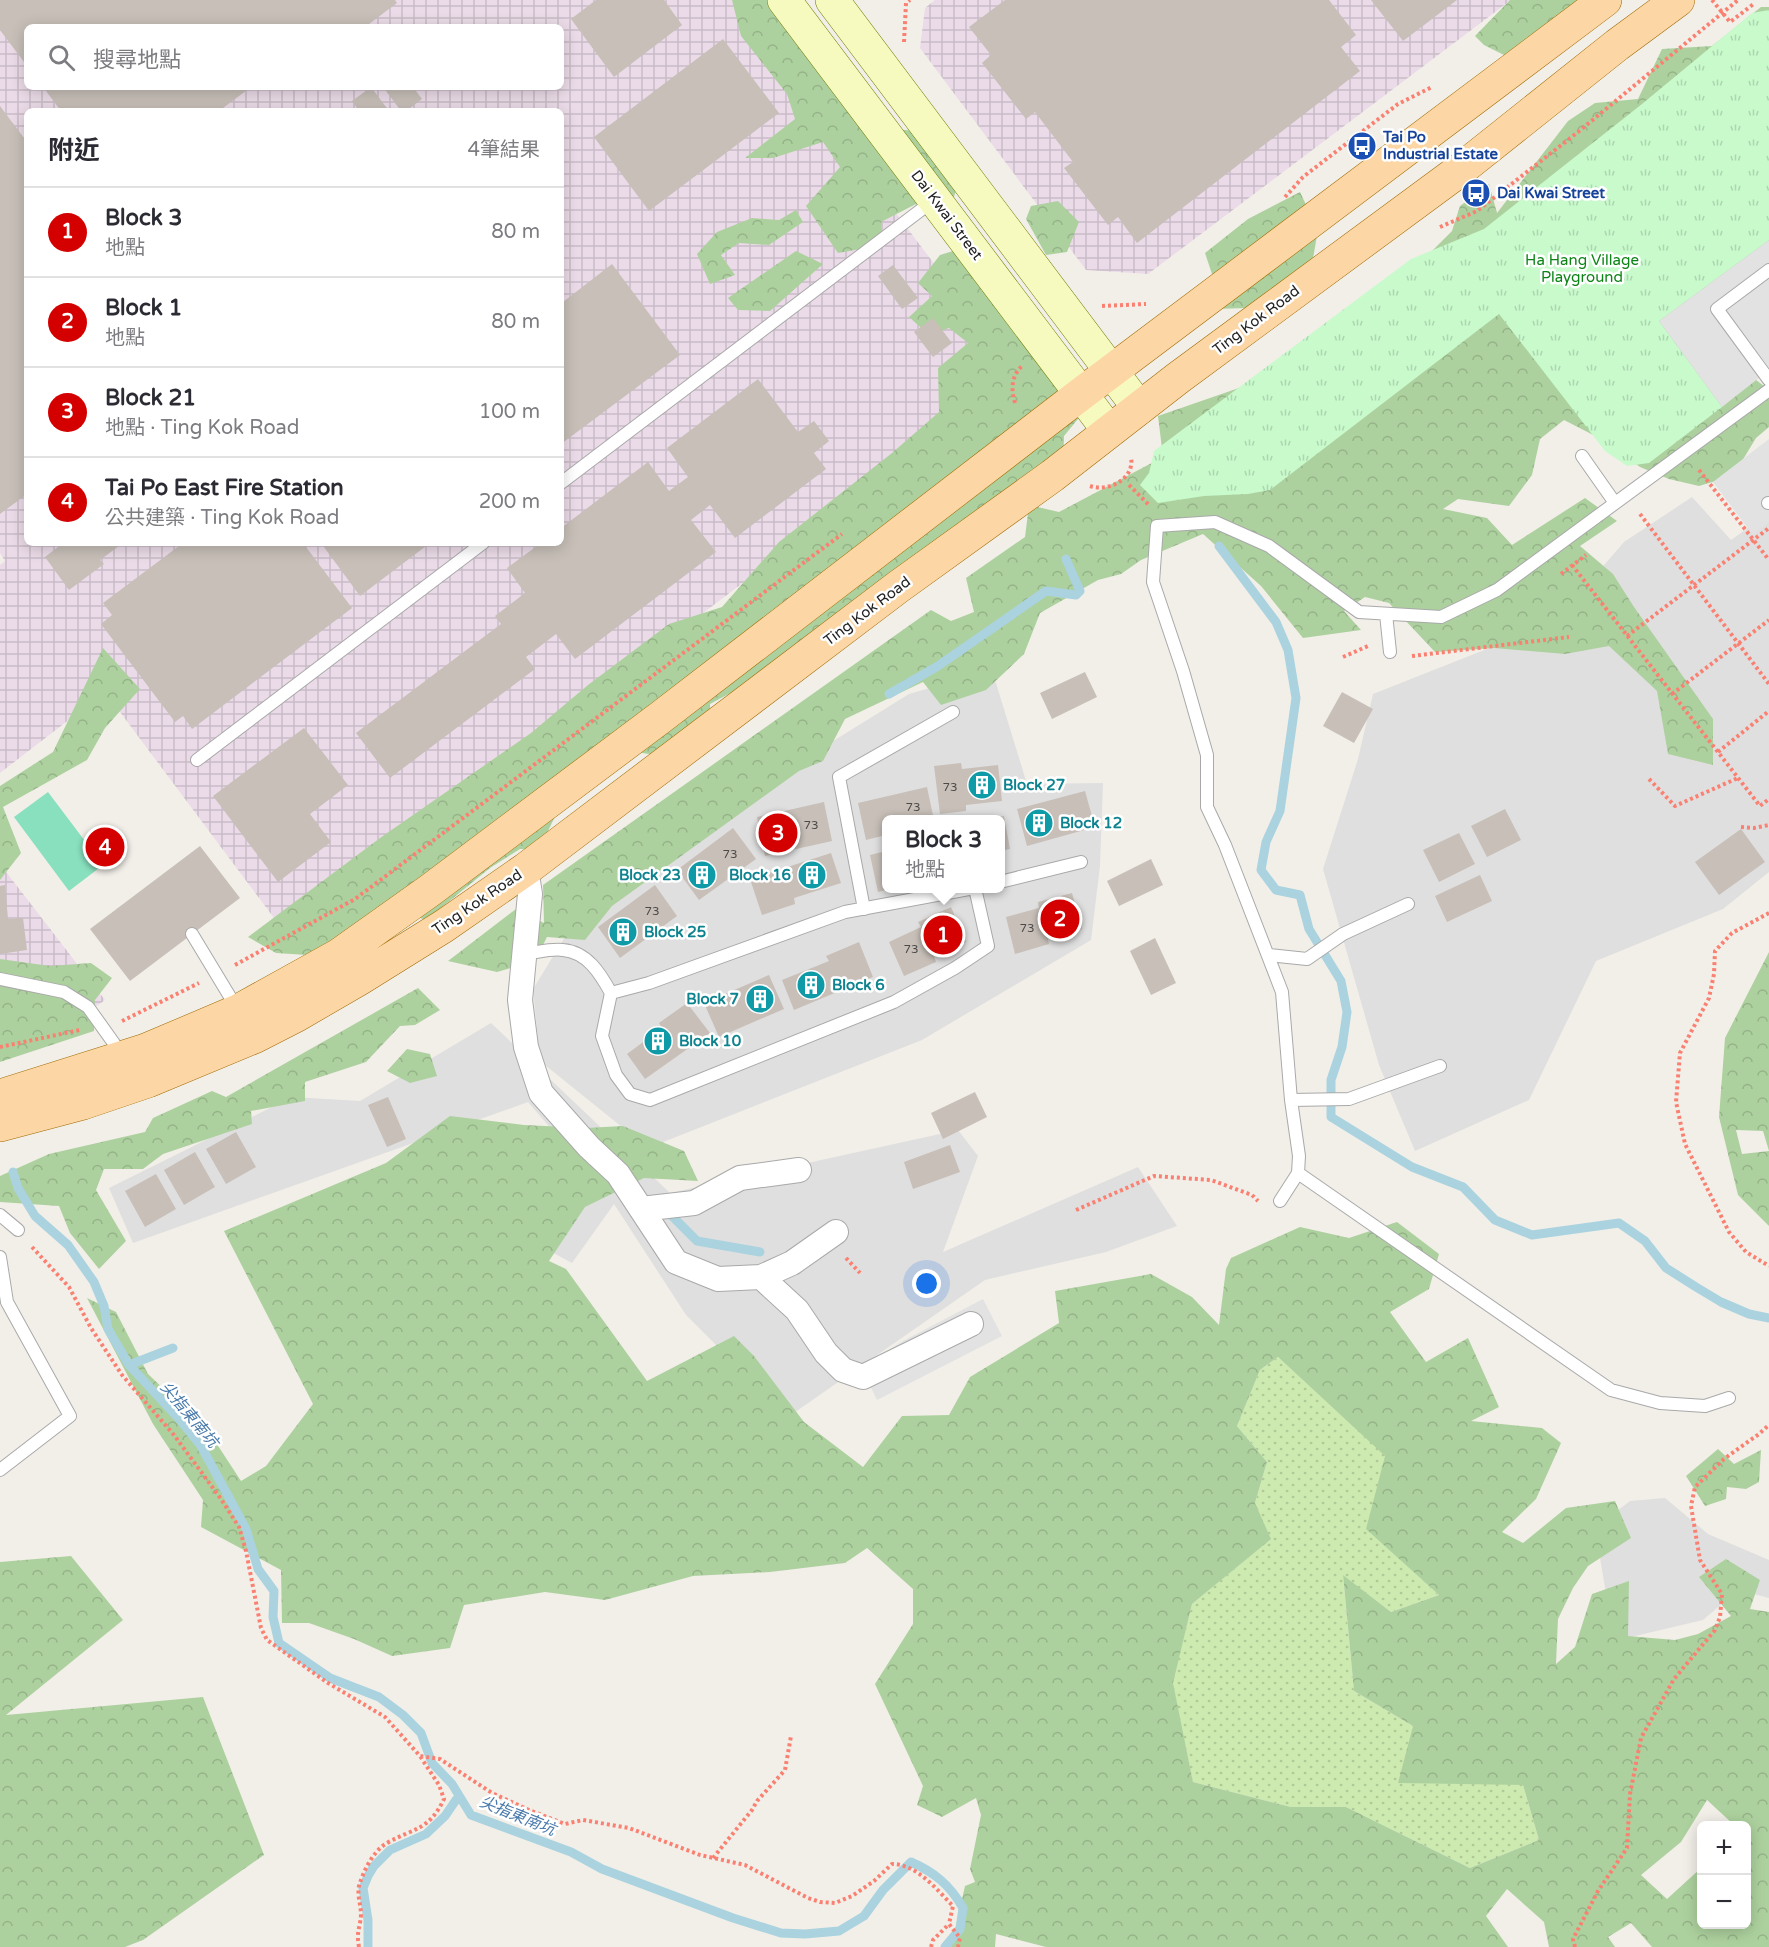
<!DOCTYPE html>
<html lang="zh-TW">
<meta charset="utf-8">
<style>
:root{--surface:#fff;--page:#f7f7f7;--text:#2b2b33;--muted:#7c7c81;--line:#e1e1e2;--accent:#d40000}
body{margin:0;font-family:"Varela Round","Noto Sans TC",sans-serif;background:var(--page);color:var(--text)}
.controls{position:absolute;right:18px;bottom:18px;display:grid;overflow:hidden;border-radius:9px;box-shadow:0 3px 15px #0003}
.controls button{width:54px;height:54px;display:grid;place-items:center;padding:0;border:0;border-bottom:2px solid var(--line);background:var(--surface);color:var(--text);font:30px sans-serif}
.you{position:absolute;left:927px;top:1284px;width:21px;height:21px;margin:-15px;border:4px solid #fff;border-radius:50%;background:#1a73e8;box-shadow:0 0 0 9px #1a73e833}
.badge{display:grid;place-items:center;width:39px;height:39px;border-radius:50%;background:var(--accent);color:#fff;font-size:20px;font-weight:700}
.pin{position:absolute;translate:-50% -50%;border:3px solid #fff;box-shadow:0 2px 6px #0006}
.popup{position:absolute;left:882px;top:815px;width:123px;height:78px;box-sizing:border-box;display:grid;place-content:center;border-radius:9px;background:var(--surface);filter:drop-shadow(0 2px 4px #0005);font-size:20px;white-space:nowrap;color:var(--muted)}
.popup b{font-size:22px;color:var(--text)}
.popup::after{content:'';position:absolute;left:50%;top:100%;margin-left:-12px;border:12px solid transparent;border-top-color:var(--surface)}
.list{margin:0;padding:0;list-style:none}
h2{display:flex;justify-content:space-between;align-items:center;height:78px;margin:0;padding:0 24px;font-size:26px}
h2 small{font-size:20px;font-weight:400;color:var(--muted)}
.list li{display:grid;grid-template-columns:39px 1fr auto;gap:18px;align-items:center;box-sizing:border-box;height:90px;padding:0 24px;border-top:2px solid var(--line)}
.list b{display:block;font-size:22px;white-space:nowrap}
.list p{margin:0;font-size:20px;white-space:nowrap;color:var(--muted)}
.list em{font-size:20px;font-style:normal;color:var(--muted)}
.icon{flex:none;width:33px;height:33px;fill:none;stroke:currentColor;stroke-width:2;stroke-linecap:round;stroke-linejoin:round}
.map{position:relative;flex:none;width:1769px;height:1947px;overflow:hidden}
.search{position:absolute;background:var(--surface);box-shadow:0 3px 15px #0003;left:24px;top:24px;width:540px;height:66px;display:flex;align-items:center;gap:15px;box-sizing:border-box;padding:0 21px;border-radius:9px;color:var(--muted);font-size:22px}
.panel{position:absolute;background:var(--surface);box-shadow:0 3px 15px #0003;left:24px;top:108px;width:540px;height:438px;border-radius:9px}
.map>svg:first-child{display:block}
.residential{fill:#e0dfdf;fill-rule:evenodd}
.industrial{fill:url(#industrial-grid);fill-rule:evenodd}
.grass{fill:url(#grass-dots)}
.forest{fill:url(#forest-crowns);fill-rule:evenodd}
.park{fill:url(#park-tufts)}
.pitch{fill:#88e0be}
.parking{fill:#e2e2e2}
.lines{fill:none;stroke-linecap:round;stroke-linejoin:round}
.stream{stroke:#aad3df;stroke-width:9}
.building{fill:#c7bfb8}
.lane-casing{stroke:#a9a9a9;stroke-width:14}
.street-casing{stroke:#a9a9a9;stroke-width:26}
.secondary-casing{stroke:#707d05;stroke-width:34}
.primary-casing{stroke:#a06b00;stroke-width:34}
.path{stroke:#fa8072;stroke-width:4;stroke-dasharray:3 3;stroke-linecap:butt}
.lane{stroke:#fff;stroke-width:12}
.street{stroke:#fff;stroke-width:24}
.secondary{stroke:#f7fabf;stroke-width:33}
.primary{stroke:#fcd6a4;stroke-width:33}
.labels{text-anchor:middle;stroke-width:5;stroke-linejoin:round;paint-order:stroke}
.number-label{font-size:12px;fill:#4b4948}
.transit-label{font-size:15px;font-weight:bold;fill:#164399;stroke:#fff;text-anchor:start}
.street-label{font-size:15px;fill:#222;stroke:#fff}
.park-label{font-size:15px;fill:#0c8416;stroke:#fff}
.culture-label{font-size:15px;font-weight:bold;fill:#0d838f;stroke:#fff;text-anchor:start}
.water-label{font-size:16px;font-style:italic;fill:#4a7aab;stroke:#fff}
</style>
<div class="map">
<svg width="1769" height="1947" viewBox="0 0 1769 1947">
<defs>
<pattern id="industrial-grid" width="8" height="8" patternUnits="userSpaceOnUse" patternTransform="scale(1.5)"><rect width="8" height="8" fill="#ebdbe8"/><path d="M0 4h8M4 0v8" fill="none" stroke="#c9bcc7"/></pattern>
<pattern id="grass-dots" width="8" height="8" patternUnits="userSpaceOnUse" patternTransform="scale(1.5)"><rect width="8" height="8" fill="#cdebb0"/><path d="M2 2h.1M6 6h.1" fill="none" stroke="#b0c997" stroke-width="1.8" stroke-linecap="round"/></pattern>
<pattern id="forest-crowns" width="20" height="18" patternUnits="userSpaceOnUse" patternTransform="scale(1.5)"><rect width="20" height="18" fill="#add19e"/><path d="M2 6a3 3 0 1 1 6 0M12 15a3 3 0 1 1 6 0" fill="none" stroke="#95b388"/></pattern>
<pattern id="park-tufts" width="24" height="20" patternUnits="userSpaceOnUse" patternTransform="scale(1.5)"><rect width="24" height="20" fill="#c8facc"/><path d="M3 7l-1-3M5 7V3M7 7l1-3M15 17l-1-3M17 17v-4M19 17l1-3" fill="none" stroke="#acd6af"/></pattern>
</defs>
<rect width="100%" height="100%" fill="#f2efe9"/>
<path class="residential" d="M1692,497L1731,540L1769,513V872L1723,909L1596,961L1529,1100L1415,1151L1379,1065L1323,869L1358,759L1373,694L1555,622L1624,542Z
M992,670L1027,784L1103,783L1100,866L1091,940L922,1040L648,1148L540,1061L533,989L573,924L788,769L909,694ZM886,820H1000V888H886Z
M491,1023L670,1193L958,1130L978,1156L943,1252L1138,1167L1177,1226L1106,1252L985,1280L788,1417L686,1315L614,1204L572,1263L516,1233L599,1184L528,1102L133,1243L109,1188L292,1097L360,1101Z
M1665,1498L1708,1534L1769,1560V1598L1738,1590L1703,1620L1614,1641L1595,1528L1630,1501Z"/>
<path class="industrial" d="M0,0H735L994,343L980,404L283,930L105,692L0,773V565L5,561L0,553ZM27,27H561V87H27ZM27,111H561V543H27Z
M935,0H1511L1148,274L1086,270L920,48L925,8Z
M0,864L105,1000L75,1021L0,1029Z"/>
<path class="grass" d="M1278,1357L1386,1456L1367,1529L1439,1595L1391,1612L1343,1576L1354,1691L1413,1726L1523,1785L1539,1840L1470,1868L1346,1807H1291L1193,1782L1172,1683L1192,1604L1270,1539L1255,1503L1267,1462L1237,1426L1260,1370Z"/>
<path class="forest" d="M732,0H794L896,129L915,131L958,185L948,214L918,203L881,222L883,245L838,253L806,206L840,167L823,142L773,158H745L795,119L787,94L741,36Z
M1510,0H1581L1512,59L1484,45L1475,36Z
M1761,7H1769V281L1751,376L1769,390V427L1756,438L1733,476L1699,486L1669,479L1640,467L1601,439L1564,420L1540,439L1532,475L1509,506L1458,499L1443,509L1487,518L1512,545L1585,498L1617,521L1580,546L1613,574L1634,607L1713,719V765L1668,754L1657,691L1609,646L1565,654L1494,648L1435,652L1389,603L1365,597L1344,611L1361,630L1303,638L1261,586L1203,534L1141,560L1121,574L1098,580L1040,613L1024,654L986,690L941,705L923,682L845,719L823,761L799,771L612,906L585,940L547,937L535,961L497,972L448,961L516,909L544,923L543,885L931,610L951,621L974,612L966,578L1025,537L1029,505L1059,512L1163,457L1158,416L1259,381L1418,265L1452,231L1460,206L1489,184L1497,213L1568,121L1595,103L1638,99L1662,49L1712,46Z
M1300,192L1318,230L1311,270L1279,294L1271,288L1247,308L1216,309L1215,283L1205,253L1248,219Z
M1058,201L1079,222L1067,252L1046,255L1026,219L1031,206Z
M796,210L803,222L769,245L739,243L721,255L735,275L710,284L697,254L717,232L752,218L779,220Z
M976,244L1087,408L1064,436L1063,473L751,682L710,704L711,737L655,755L623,750L575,776L547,833L548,850L520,849L490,868L442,907L449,927L420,918L370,930L322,956L276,953L248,937L380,838L531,733L588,685L669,624L722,607L779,542L892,453L939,412L938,368L968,343L949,328L929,335L909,317L932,296L918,283L940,255Z
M796,251L823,264L770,311L738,310L728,298Z
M103,648L140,689L105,728L87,760L3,807L21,853L0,880V786L53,752Z
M1769,952V1226L1738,1195L1719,1117L1725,1038ZM1736,1130L1763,1131L1769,1151L1742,1154Z
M0,959L50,966L91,963L112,978L95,1000L94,1031L0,1062Z
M418,988L440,1010L415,1025L400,1026L366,1062L305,1082V1101L251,1111L252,1124L163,1154L143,1169H104L96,1190L126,1241L99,1269L70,1233L59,1206L0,1202V1176L49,1154L145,1132L153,1118L212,1091L226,1097Z
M407,1049L430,1054L437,1076L410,1083L387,1071Z
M450,1116L524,1125L586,1128L623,1126L684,1151L698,1181L644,1178L585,1207L549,1261L566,1269L647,1381L734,1336L754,1356L804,1422L863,1467L902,1416L949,1415L970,1377L1059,1323L1055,1291L1151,1274L1192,1297L1219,1325L1226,1269L1231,1258L1300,1227L1349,1238L1397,1222L1439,1254L1429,1289L1390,1312L1426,1362L1468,1338L1499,1407L1471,1421L1542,1428L1561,1443L1536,1499L1502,1532L1523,1543L1566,1508L1615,1501L1631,1538L1588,1566L1573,1588L1558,1619L1556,1664L1575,1647L1592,1594L1629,1581L1628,1636L1675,1640L1698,1634L1731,1616L1699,1577L1726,1559L1760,1580L1750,1609L1769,1612V1947H1652L1631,1923L1608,1937L1615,1947H1549L1544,1922L1507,1889L1486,1916L1508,1947H1046L996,1934L995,1947H951L965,1886L975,1882L970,1869L981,1815L976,1798L942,1817L917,1805L923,1786L875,1684L913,1624V1589L867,1548L845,1563L770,1572L693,1576L605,1600L545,1592L464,1605L450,1648L392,1656L354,1639L309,1623H282L281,1570L201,1527L203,1500L153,1424L87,1298L116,1312L148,1374L209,1432L241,1481L266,1466L313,1404L224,1231L386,1163ZM1278,1357L1385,1456L1366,1529L1439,1595L1391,1612L1343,1575L1354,1691L1413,1726L1398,1783L1523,1785L1539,1840L1470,1868L1346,1807H1291L1193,1782L1173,1683L1192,1604L1271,1539L1255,1503L1267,1462L1237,1426L1260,1370ZM1707,1800L1734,1825L1746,1826V1924H1702L1701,1868L1667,1899L1641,1875L1681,1842Z
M1718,1449L1734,1464L1761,1450L1759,1482L1746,1489L1727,1487L1726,1499L1705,1506L1686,1476Z
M71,1556L123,1620L6,1715L203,1697L264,1855L143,1940L125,1947H0V1562Z"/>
<path class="park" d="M1769,10V240L1659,321L1722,407L1649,463L1627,466L1605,451L1499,314L1270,490L1248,494L1204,496L1158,503L1140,485L1149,473L1154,451L1411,259L1484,229L1642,104L1752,13Z"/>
<path class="pitch" d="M48,792L103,865L69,891L14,817Z"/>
<path class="parking" d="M1769,240V370L1722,407L1659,321Z
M1769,439V522L1753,535L1713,482Z
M983,1299L1002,1336L877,1400L861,1367L903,1341Z"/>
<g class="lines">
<path class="stream" d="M1219,546L1276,622L1288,650L1296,698L1280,811L1266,842L1261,870L1276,890L1300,895L1309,929L1341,981L1347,1012L1342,1047L1331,1080V1117L1412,1167L1463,1187L1495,1220L1532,1235L1619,1223L1645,1241L1666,1268L1696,1287L1721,1302L1749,1314L1769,1318
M889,694L938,666L1046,591L1076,595L1080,591L1066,559
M13,1172L18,1188L35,1216L68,1245L94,1282L104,1306L108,1329L129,1365L173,1348
M665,1209L697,1241L760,1252
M129,1365L181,1421L201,1446L246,1529L258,1569L274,1591L273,1617L279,1643L330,1678L379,1697L403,1715L421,1733L432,1763L452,1784L471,1815L571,1852L602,1869L733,1918L781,1933L805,1934L839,1931L864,1916L883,1890L911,1862C934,1872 950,1885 963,1908L960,1929L945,1947
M368,1947V1920L363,1888L368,1876L374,1866L390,1850L426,1834L445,1816L458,1797"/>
</g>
<path class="building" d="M0,0H395L397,3L365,27H27V66L0,30Z
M596,0H664L682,25L614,77L571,19Z
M1005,0H1329L1356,35L1341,47L1360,71L1137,243L1118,217L1108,225L1064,168L1073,162L1035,112L1026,119L982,63L991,55L969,27Z
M1371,0H1457L1403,41Z
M723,39L779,113L649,211L594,137Z
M43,87H251L219,111H61Z
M371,87L389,111H359L352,101Z
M383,87H413L422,99L406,111H401Z
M0,106L27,142V494L0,514Z
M612,264L680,355L561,444V300L563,302Z
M893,265L918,298L902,309L878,276Z
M933,318L952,343L933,357L914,332Z
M758,379L798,432L814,421L829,441L814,453L826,469L735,538L710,505L691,520L716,552L575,659L556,634L526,657L535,669L390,778L356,733L501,624L495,616L525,593L507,568L541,543H561V528L648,462L669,491L688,477L667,448Z
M63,543H123L100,560L104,564L69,590L45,557Z
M183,543H303L352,608L192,729L183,716L175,722L101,624L112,615L103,603Z
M321,543H430L360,596Z
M1085,672L1097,697L1052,719L1040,693Z
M1342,692L1373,709L1354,743L1323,726Z
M304,728L348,785L310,814L331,842L278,882L213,796Z
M961,763L962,769L998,765L1002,801L966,805V811L940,814L934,766Z
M927,787L934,820H886V835L866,840L858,803Z
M1085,791L1095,827L1027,846L1017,809Z
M824,802L832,841L765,856L757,817Z
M1505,809L1521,840L1487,857L1471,826Z
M1004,816L1010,849L1000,851V820L992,818Z
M733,828L756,859L699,900L677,870Z
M1741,829L1765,862L1719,895L1695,862Z
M1459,833L1475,864L1439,882L1423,850Z
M200,846L240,898L130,981L90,929Z
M886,851V890L878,892L870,855Z
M831,853L841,883L794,898L795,904L762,915L750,879Z
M1151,859L1163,885L1119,906L1107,881Z
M1480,875L1492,901L1447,922L1435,896Z
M5,885L8,919L23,918L27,950L0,954V886Z
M655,885L677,916L620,958L598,927Z
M1072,893L1082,929L1048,939L1049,944L1015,954L1006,917L1039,908L1038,902Z
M951,907L966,942L934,956L936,962L904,976L889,942L921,927L918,922Z
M1155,938L1176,983L1151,995L1130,951Z
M859,942L873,977L794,1010L782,980L829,961L826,956Z
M769,975L784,1009L719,1037L704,1003Z
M687,1003L710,1033L645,1079L627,1054L662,1028L659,1023Z
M975,1092L987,1117L943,1139L931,1113Z
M388,1097L406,1139L387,1147L368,1105Z
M236,1132L256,1167L226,1184L206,1149Z
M950,1145L960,1172L913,1189L904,1162Z
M195,1152L215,1187L184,1205L164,1170Z
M156,1174L176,1209L145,1227L125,1191Z"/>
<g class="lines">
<g class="lane-casing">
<path id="lane" d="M1769,270L1717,309L1769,380
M1582,456L1615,503
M561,483L934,200
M1768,503H1769
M1386,614L1390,652
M197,760L483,543
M1000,882L1081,862
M864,909L839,777L953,712
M192,934L238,1010
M524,954C536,953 551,948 563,950C587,952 600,973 611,993L602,1036L616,1075L630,1094L650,1100L894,1002L955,968L988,946L975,888
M1269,955L1307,959L1343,934L1408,904
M0,979L64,992L88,1007L123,1056
M611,993L649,983L845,912L974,888
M1291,1100L1349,1099L1440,1066
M1298,1173L1611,1390L1660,1403L1705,1406L1729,1398
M1280,1201L1298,1173L1299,1156L1291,1100L1282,992L1225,845L1207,807V755L1183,671L1153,582L1157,526L1215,522L1269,546L1359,612L1441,617L1497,590L1769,390
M0,1215L18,1230
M0,1257L7,1302L70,1416L0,1470"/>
</g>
<g class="street-casing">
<path id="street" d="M526,869L530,894L520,1000L526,1047L541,1093L589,1147L618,1174L676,1262L718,1279L761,1277L797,1310L826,1353L843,1370L863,1377L971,1324
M641,1209L694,1203L740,1178L799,1170
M761,1277L792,1263L836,1232"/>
</g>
<g class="secondary-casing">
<path id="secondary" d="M784,0L1109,431
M832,0L1139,408"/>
</g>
<g class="primary-casing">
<path id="primary" d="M0,1096L146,1050L238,1011L339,955L429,891L661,717L1081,394L1605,0
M0,1125L83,1103L148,1081L254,1037L297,1015L359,979L444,926L526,869L898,587L1052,476L1178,378L1460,170L1617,45L1678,0"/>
</g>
<path class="path" d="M1712,0L1730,22L1755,3
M904,42L906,3L910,0
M1285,197L1303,177L1398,104L1432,87
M1440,227L1477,211L1578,132L1738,0
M1102,306L1146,304
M1015,403C1011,390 1011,376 1022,366
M1699,470L1769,560
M1129,485L1150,506
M1090,486C1109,492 1135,479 1131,457
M1640,514L1769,684
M1572,565L1760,806L1769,799
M1561,574L1586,555
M1627,636L1769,528
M1412,656L1569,637
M1343,657L1368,646
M1672,694L1769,620
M1718,752L1769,711
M1649,779L1675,806L1738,778
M1741,827L1754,828L1769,825
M1769,913L1732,933L1715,951L1714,974L1709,998L1680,1053L1676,1102L1685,1144L1729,1232L1746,1252L1769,1266
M235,965L355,899L842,534
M122,1021L199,983
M0,1047L80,1030
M1076,1210L1154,1176L1211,1180L1252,1195L1258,1201
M32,1247L69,1287L91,1328L122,1375L174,1435L221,1499L239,1527L246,1551L261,1628L267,1640L328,1683L385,1717L420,1756L440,1759L492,1793L529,1810L565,1824L583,1820L629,1828L700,1855L745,1865L808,1898L820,1902L835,1903L852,1896L874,1881L892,1864C917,1864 937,1890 953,1906L949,1924L960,1938L958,1947
M846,1258L860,1273
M713,1858L752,1810L757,1801L785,1770L791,1736
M359,1947C356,1931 360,1929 361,1915C361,1905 357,1896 359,1886C363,1872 373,1851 387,1843C413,1828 429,1831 444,1799L439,1785L420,1756
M931,1947L933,1940L949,1924
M1575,1947L1573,1939L1598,1891L1627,1848L1630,1794L1641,1738L1674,1679L1715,1630L1720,1617L1722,1594L1700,1560L1691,1506L1695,1487L1724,1459L1759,1434L1769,1425"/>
<use href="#lane" class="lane"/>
<use href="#street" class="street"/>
<use href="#secondary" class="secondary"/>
<use href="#primary" class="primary"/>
</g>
<defs>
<g id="bus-disc" transform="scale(1.5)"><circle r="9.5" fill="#1a4fb4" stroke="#fff"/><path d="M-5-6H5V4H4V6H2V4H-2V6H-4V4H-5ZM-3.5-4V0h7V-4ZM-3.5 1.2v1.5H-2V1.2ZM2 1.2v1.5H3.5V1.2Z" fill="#fff"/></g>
<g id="building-disc" transform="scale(1.5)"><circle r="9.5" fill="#0f9aa8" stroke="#fff"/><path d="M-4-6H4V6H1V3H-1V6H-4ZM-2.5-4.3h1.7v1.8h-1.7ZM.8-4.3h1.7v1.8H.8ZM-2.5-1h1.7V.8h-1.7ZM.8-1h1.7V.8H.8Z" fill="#fff"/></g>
</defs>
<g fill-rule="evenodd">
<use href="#bus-disc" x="1362" y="146"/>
<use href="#bus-disc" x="1476" y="193"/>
<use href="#building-disc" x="982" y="785"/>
<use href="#building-disc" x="1039" y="823"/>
<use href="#building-disc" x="702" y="875"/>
<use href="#building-disc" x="812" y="875"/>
<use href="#building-disc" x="623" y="932"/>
<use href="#building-disc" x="811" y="985"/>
<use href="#building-disc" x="760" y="999"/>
<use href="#building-disc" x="658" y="1041"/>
</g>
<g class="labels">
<g class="number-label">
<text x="950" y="791">73</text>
<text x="913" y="811">73</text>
<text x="811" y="829">73</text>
<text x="730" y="858">73</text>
<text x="652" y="915">73</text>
<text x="1027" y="932">73</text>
<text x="911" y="953">73</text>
</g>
<g class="transit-label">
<text x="1383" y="142">Tai Po<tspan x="1383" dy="17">Industrial Estate</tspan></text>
<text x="1497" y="198">Dai Kwai Street</text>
</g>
<g class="street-label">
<text transform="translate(947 215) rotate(53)" y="5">Dai Kwai Street</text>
<text transform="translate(1256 320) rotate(-37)" y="5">Ting Kok Road</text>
<text transform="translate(867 611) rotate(-37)" y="5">Ting Kok Road</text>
<text transform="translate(477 902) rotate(-34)" y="5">Ting Kok Road</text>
</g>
<g class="park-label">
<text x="1582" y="265">Ha Hang Village<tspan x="1582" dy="17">Playground</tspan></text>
</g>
<g class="culture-label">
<text x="1003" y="790">Block 27</text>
<text x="1060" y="828">Block 12</text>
<text x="681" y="880" text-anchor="end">Block 23</text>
<text x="791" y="880" text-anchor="end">Block 16</text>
<text x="644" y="937">Block 25</text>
<text x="832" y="990">Block 6</text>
<text x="739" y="1004" text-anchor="end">Block 7</text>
<text x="679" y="1046">Block 10</text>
</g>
<g class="water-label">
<text transform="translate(190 1414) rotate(50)" y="6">尖指東南坑</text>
<text transform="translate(518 1815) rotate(22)" y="6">尖指東南坑</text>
</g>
</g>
</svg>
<div class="controls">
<button>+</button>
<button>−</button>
</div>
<div class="you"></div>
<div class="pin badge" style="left:943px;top:935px">1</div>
<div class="popup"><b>Block 3</b>地點</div>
<div class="pin badge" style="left:1060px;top:919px">2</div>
<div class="pin badge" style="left:778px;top:833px">3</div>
<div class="pin badge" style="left:105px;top:847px">4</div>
<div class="search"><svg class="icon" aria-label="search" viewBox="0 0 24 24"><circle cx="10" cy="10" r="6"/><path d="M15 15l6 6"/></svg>搜尋地點</div>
<section class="panel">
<h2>附近<small>4筆結果</small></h2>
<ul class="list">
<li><span class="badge">1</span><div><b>Block 3</b><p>地點</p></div><em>80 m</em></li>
<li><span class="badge">2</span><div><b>Block 1</b><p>地點</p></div><em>80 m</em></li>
<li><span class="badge">3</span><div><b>Block 21</b><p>地點 · Ting Kok Road</p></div><em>100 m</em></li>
<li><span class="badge">4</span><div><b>Tai Po East Fire Station</b><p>公共建築 · Ting Kok Road</p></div><em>200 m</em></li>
</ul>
</section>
</div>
